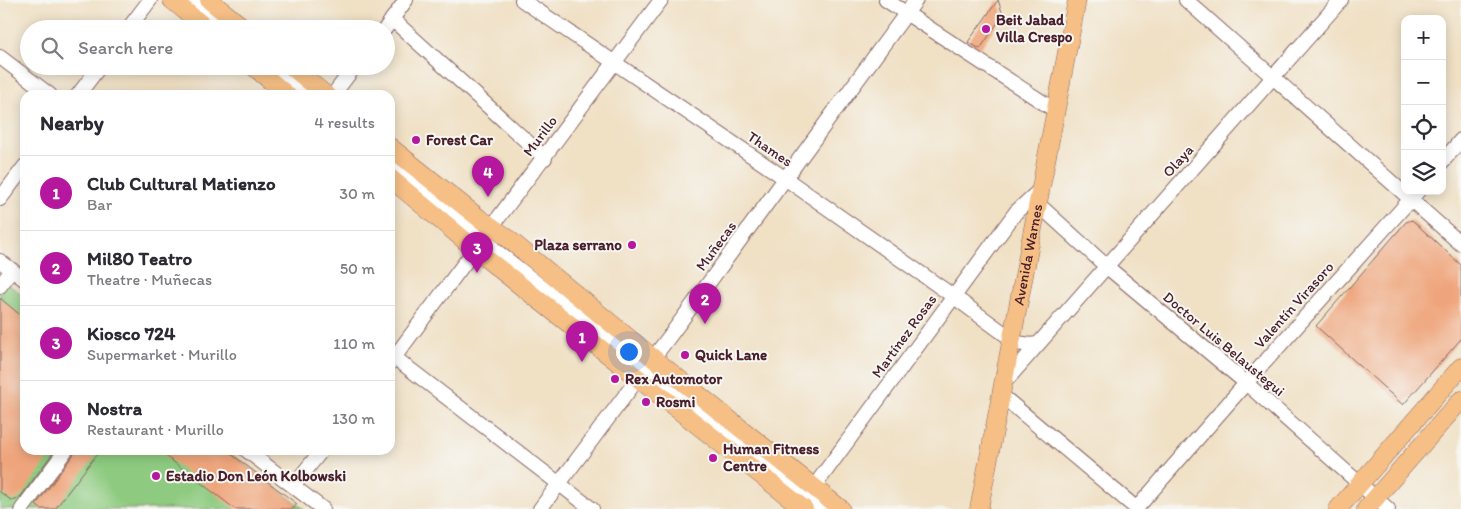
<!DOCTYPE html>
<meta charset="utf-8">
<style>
:root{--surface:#fff;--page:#f2f2f3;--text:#2b2b33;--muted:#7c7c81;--line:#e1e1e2;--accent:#b5179e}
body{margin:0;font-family:Itim,sans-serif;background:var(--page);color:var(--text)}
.controls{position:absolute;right:15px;top:15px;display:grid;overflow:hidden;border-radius:10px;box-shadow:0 2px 12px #0003}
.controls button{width:45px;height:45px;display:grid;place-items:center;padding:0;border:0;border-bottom:1px solid var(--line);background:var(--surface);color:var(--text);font:25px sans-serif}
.you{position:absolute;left:628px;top:351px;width:18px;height:18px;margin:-12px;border:4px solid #fff;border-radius:50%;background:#1a73e8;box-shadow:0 0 0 8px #1a73e833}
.badge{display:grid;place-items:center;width:32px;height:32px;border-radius:50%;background:var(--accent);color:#fff;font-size:16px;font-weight:700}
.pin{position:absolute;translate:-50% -41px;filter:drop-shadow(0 1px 2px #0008)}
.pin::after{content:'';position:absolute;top:26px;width:18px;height:15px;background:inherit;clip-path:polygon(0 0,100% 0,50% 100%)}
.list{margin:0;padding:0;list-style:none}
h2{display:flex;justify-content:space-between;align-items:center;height:65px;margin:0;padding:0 20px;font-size:21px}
h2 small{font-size:16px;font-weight:400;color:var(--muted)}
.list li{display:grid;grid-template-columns:32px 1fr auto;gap:15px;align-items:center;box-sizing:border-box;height:75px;padding:0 20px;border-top:1px solid var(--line)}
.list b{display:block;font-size:19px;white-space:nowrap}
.list p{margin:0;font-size:16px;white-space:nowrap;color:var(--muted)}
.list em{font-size:16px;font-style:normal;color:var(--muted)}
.icon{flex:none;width:28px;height:28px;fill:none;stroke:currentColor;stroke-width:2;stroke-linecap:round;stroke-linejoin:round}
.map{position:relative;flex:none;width:1461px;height:509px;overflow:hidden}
.search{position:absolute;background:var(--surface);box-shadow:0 2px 12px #0003;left:20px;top:20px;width:375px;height:55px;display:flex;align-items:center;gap:12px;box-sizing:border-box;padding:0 18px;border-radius:28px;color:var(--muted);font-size:19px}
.panel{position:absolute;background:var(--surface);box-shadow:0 2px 12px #0003;left:20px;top:90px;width:375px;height:365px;border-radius:15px}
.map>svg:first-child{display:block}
.green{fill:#8ecb80;stroke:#6c7556}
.building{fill:#efa57b}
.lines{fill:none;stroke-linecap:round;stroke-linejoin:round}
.minor-casing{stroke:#846361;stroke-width:16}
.major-casing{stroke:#846361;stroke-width:19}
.minor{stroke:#fff;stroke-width:14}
.major{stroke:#f5bf86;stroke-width:18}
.poi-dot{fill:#b5179e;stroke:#f6f6f2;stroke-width:2}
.labels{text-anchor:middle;stroke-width:4;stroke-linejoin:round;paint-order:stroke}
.poi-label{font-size:15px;font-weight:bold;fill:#4a1f2b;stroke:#f6f6f2;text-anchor:start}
.street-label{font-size:15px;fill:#4a1f2b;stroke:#f6f6f2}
</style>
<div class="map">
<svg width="1461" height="509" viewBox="0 0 1461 509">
<rect width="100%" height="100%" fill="#f6f6f2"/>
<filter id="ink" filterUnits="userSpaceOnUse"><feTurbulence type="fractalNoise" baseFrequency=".02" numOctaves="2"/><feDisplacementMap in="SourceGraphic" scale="10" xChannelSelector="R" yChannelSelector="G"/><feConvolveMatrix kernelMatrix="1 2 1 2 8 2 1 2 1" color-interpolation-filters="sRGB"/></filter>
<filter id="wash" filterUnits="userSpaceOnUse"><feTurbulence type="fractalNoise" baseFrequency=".0096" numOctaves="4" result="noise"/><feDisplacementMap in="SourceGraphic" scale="20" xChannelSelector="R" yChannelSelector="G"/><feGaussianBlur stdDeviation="1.12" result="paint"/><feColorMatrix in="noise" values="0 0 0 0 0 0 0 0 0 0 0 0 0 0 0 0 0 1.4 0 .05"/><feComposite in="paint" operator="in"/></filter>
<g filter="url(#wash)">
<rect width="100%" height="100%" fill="#f0e0c4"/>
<path class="green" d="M0,278L25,297V450H226L304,509H0Z"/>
<g id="blocks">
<path class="building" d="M998,0L1003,15L980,49L968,42Z
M1412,220L1461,265V339L1403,405L1316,326L1406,222Z
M0,298L25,319V450H55L21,496L16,500H11L0,492Z
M75,450H100L55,509H41L36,505L73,455Z
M158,450H226L297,504L293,509H235Z"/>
</g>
</g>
<g filter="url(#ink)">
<use href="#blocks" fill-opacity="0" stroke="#846361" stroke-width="1"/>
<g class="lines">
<g class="minor-casing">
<path id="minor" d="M190,0L226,29
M522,0L786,179L953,296L1017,343L1031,345L1037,344
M886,0L1056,111
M1186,0L1461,244
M392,19L545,158
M128,29L150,0
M385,29L406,0
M0,57L50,95
M272,66L307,95
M78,95L100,66
M333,95L355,66
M1442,162L1461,140
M390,163C428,189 464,216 495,250L822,509
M0,199L25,166
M1038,204L1106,266L1246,383L1388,509
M0,261L25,280
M0,286L12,270
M390,354L592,509
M390,363L661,0
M1003,384L1341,0
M1001,395L1137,509
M246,450L323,509
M293,486L322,450
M808,495L1016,212L1042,188
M22,509L66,450
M540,509L672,333L916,0
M1136,509L1246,383L1418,191"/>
</g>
<g class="major-casing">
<g id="major">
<path d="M172,0L207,29"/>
<path d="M209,0L245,29"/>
<path d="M253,66L287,95"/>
<path d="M291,66L326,95"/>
<path d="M390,147L479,218L505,236L653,358L841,509"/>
<path d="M390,178L488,260L804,509"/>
<path id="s1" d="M979,509L1077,0"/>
<path d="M1338,509L1461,367"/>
<path d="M1366,509L1461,400"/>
</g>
</g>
<use href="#minor" class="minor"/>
<use href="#major" class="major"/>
</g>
</g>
<g class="poi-dot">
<circle cx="986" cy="29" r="5"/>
<circle cx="416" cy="140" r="5"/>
<circle cx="632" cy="245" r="5"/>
<circle cx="685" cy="355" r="5"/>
<circle cx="615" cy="379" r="5"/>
<circle cx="646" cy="402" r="5"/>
<circle cx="713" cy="458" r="5"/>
<circle cx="156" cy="476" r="5"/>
</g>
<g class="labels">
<g class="poi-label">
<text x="996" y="25">Beit Jabad<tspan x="996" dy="17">Villa Crespo</tspan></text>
<text x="426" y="145">Forest Car</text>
<text x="622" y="250" text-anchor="end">Plaza serrano</text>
<text x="695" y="360">Quick Lane</text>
<text x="625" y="384">Rex Automotor</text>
<text x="656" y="407">Rosmi</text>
<text x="723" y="454">Human Fitness<tspan x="723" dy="17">Centre</tspan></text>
<text x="166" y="481">Estadio Don León Kolbowski</text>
</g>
<g class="street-label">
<text transform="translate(540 136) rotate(-53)" y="5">Murillo</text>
<text transform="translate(770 149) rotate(34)" y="5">Thames</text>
<text transform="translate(1178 161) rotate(-48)" y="5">Olaya</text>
<text transform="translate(716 246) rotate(-54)" y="5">Muñecas</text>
<text dy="5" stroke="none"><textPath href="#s1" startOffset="259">Avenida Warnes</textPath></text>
<text transform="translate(1294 305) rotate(-48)" y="5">Valentín Virasoro</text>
<text transform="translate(904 336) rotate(-54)" y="5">Martínez Rosas</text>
<text transform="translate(1224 344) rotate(40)" y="5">Doctor Luis Belaustegui</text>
</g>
</g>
</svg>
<div class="controls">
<button>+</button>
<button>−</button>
<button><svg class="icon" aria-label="locate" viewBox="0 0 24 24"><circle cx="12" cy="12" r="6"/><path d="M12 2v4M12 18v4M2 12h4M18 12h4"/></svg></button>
<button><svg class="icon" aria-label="layers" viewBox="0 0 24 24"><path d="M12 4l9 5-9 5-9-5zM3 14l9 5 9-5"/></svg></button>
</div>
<div class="you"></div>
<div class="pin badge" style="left:582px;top:362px">1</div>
<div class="pin badge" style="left:705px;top:324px">2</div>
<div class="pin badge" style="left:477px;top:273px">3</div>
<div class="pin badge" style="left:488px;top:197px">4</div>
<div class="search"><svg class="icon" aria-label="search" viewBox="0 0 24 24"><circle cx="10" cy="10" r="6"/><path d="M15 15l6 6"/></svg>Search here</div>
<section class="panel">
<h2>Nearby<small>4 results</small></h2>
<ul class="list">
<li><span class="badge">1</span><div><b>Club Cultural Matienzo</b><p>Bar</p></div><em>30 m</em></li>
<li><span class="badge">2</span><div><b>Mil80 Teatro</b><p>Theatre · Muñecas</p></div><em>50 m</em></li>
<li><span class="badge">3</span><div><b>Kiosco 724</b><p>Supermarket · Murillo</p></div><em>110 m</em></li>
<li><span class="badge">4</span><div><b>Nostra</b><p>Restaurant · Murillo</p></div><em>130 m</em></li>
</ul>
</section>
</div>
